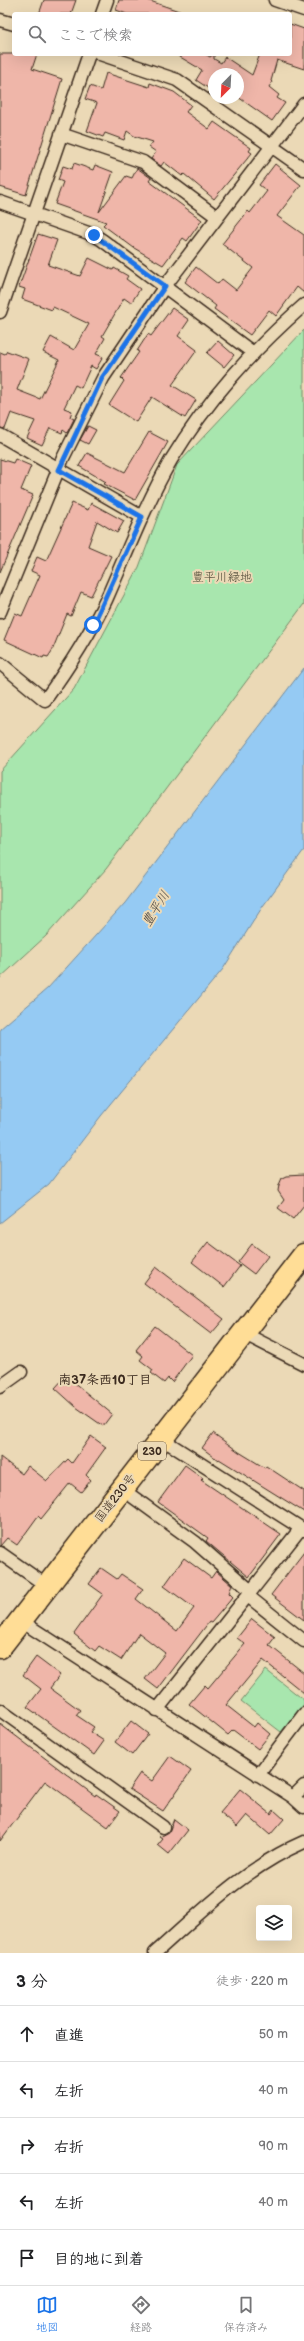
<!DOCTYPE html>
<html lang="ja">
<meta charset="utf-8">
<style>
:root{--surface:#fff;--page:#f2f2f2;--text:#202124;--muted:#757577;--line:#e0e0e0;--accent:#1a73e8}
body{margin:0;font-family:"Balsamiq Sans","Klee One",sans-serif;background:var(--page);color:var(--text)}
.controls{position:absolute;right:12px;bottom:12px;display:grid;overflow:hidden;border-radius:4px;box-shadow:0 4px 16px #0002}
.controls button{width:36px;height:36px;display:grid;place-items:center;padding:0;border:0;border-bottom:1px solid var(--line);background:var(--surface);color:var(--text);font:20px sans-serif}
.compass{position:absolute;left:208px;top:68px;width:36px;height:36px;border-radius:50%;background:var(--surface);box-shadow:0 4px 16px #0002;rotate:204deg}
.stop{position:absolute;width:12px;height:12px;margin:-9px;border:3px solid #1a73e8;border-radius:50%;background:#fff}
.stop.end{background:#1a73e8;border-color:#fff;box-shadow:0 1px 4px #0008}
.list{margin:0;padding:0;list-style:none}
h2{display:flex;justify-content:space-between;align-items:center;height:52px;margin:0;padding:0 16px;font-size:17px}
h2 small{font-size:13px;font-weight:400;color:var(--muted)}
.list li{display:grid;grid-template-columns:26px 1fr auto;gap:12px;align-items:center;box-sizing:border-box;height:56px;padding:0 16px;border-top:1px solid var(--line)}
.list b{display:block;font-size:15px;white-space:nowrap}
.list em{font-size:13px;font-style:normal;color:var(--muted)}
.icon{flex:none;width:22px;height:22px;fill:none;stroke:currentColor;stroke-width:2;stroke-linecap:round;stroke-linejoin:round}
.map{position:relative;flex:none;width:304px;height:1953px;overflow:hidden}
.search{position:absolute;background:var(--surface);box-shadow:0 4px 16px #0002;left:12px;right:12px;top:12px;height:44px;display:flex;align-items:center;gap:10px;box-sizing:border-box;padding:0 14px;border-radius:4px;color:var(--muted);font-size:15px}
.sheet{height:332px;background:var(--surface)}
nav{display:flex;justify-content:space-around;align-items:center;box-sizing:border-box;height:56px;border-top:1px solid var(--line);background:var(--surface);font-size:11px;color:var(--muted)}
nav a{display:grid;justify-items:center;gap:2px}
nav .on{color:var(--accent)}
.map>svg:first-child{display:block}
.green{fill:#a8e6ae;stroke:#728866}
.water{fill:#95caf3;stroke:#718a9e}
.building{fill:#efb6a9;stroke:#3b2a1e}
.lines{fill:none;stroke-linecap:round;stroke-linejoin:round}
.street-casing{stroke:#3b2a1e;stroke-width:15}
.highway-casing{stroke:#3b2a1e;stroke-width:25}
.street{stroke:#ebd9b6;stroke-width:12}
.highway{stroke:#ffdd96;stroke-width:22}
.route{stroke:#1a73e8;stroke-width:5}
.labels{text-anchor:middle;stroke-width:4;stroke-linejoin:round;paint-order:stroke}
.shield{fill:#ebd9b6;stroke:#705e4c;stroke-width:1}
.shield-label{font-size:11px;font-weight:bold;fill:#3b2a1e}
.park-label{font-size:12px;fill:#4b4634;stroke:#ebd9b6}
.street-label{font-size:12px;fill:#3b2a1e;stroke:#ebd9b6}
.water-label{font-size:13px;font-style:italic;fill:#48423e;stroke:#ebd9b6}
.neighbourhood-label{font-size:13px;font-weight:bold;fill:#3b2a1e;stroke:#ebd9b6}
</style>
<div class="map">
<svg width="304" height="1953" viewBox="0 0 304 1953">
<rect width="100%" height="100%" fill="#ebd9b6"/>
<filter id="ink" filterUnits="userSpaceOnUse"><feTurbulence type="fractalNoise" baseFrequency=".025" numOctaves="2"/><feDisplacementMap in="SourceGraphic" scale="8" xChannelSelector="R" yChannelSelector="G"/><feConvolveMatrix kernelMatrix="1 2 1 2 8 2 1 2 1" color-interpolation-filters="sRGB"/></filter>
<g filter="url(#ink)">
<path class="green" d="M304,330V604L106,869L46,936L0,978V771L74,689L139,567L177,465Z
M266,1670L304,1700V1704L281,1732L241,1701Z"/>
<path class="water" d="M304,668V850L263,906L223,969L101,1116L49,1184L0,1223V1029L48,988L125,903Z"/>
<path class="building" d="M44,0H76L71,14H39Z
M119,0H147L182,12L181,14H127L116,10Z
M290,24L304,29V69L277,60L271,81L272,82L269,87L279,95L277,98L285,103L272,121L238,97V74H214V92L196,80L202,70L175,54H205L210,57L214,54V59L221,63L225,57L252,75L260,54H290Z
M0,54H37L32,69L62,79L26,195L0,187Z
M106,73L149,87L150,83L174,92L191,105L186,112L209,129L214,122L251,148L249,151L252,153L214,199L184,174L182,176L164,162L161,166L151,159L156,152L149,147L153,142L134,136L127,131L124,140L105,133L103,137L87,131L97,103L85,99L90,86L101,90Z
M74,163L93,170L95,165L113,172L99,212L126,176L132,178L137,168L151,178L149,181L202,220L187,241L183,238L163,265L134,248L103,225L106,222L55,204L63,182L58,180L63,166L72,169Z
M275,164L301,185L277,216L304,235V293L297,287L276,316L269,310L250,335L225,317L214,309L216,306L185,282L196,267L218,284L222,279L236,290L253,268L222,244L248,211L250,213L267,191L259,185Z
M38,234L57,240L48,265L80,276L89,258L113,270L114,268L128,276L126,279L140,289L131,303L124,298L102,336L105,338L96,354L103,357L96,369L91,366L81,388L75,385L64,408L72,411L70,417L74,419L67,433L63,430L62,433L50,428L42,445L27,438L35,421L11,413L5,429L0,428V352L5,354L7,351L29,359L17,390L40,399L59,360L43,352L51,337L74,350L89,324L53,307L52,310L22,299L25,289L19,287Z
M172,308L189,320L178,336L197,350L172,385L196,400L185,418L152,397L136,422L109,405L124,381L121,378L139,352L137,351L148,334L151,336Z
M218,341L234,355L224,367L207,353Z
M88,426L96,430L88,444L80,440Z
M149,432L168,442L135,500L104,484L106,482L79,466L87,453L125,472Z
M0,459L13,463L15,459L31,466L21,490L33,495L0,572Z
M72,503L88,510L91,503L124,521L117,533L97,521L88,546L111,556L91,596L81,592L71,616L67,614L52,651L48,657L44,656L43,658L4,640L15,613L22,616L40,575L31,571L37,557L46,561Z
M304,1175V1205L293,1219L278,1208L284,1200L278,1191L279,1185L282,1178L286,1176Z
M208,1242L240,1266L224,1287L192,1262Z
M252,1244L268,1256L254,1274L238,1262Z
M156,1267L224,1319L211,1334L144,1283Z
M155,1326L192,1355L172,1382L168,1378L164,1383L151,1373L153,1370L140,1360L143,1356L136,1350Z
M66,1376L112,1414L103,1426L76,1407L55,1388Z
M213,1433L239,1452L265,1468L266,1466L304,1491V1512L219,1459L218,1460L202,1448Z
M91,1436L106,1447L86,1475L91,1480L81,1492L70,1483L41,1519L38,1516L17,1545L7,1538L0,1546V1457L22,1474L28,1466L47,1481L68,1459L72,1463Z
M185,1465L203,1478L201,1480L281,1534L249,1577L206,1541L208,1538L158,1502Z
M304,1552V1620L271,1595Z
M184,1558L211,1578L216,1571L232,1585L229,1593L233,1597L211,1623L209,1622L158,1689L145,1679L165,1653L139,1633L121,1660L99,1646L95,1651L74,1634L103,1594L89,1584L101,1568L117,1579L121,1574L143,1589L136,1599L177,1631L194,1608L164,1586Z
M252,1619L275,1637L269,1645L304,1673V1693L263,1660L226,1705L254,1727L257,1723L270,1734L258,1749L233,1730L228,1735L189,1704L205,1685L208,1688L245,1644L237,1638Z
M36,1657L60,1675L50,1688L80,1710L76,1715L94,1727L90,1732L104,1741L94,1755L27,1707L41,1689L23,1675Z
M131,1721L148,1734L132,1755L115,1742Z
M0,1724L95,1796L96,1794L120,1811L108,1827L45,1781L0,1841Z
M170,1756L191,1771L163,1811L129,1789L140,1773L152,1781Z
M240,1789L271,1814L274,1810L284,1819L270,1835L247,1815L237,1827L220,1813Z
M174,1819L188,1830L169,1854L158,1845L163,1839L160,1837L169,1832Z"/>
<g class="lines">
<g class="street-casing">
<path id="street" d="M275,0L304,10
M102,14L107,0
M0,20L14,24
M100,54L177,80L304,169
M61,134L143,162L217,217
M0,202L94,235L102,240L252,352
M0,312L89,54
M0,435L142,517
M0,612L63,458L103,378L165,286L304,104
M0,663L45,700C68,668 89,636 106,600C127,553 145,505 171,460C208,399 251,352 304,305
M243,1333L304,1364
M0,1387L21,1372
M162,1439L304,1530
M122,1489L195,1542L251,1591
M0,1553L47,1586
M248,1596L304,1641
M21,1621L293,1797L304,1807
M0,1710L163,1827
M157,1710L301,1528
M258,1775L304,1714
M293,1797L304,1786
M155,1953C201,1912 246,1867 304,1842"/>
</g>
<g class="highway-casing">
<path id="highway" d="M0,1647L304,1255"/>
</g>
<use href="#street" class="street"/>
<use href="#highway" class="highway"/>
</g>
</g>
<g class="lines" filter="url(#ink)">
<path class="route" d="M93,625L142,517L59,470L102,378L165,286L94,235"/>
</g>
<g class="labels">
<rect class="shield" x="138" y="1442" width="28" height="18" rx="3"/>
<g class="shield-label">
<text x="152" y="1455">230</text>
</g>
<g class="park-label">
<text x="222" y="581">豊平川緑地</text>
</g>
<g class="street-label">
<text transform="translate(115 1498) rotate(-52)" y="4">国道230号</text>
</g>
<g class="water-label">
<text transform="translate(155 908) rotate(-58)" y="5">豊平川</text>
</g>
<g class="neighbourhood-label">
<text x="105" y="1384">南37条西10丁目</text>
</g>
</g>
</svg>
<div class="controls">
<button><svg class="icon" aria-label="layers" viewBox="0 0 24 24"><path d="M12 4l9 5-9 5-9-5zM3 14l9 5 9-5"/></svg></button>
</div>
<svg class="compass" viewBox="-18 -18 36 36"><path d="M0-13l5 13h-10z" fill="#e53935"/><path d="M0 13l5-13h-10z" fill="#757577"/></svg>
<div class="stop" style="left:93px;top:625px"></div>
<div class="stop end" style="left:94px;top:235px"></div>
<div class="search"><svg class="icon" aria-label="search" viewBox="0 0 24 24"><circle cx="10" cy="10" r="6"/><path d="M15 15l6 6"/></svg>ここで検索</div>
</div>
<section class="sheet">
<h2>3 分<small>徒歩 · 220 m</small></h2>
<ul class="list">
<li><svg class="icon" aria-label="ahead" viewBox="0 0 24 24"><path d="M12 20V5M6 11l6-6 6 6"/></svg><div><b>直進</b></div><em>50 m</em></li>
<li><svg class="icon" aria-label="left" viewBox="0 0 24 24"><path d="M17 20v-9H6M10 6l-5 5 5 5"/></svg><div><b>左折</b></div><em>40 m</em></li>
<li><svg class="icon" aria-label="right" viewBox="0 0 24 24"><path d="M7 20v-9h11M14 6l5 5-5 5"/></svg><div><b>右折</b></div><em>90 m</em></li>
<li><svg class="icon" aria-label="left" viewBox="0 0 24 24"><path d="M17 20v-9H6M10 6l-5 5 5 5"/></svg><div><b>左折</b></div><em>40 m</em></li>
<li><svg class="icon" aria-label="arrive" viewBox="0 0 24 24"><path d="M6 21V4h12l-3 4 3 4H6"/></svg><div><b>目的地に到着</b></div></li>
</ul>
</section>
<nav>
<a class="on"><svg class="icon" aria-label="map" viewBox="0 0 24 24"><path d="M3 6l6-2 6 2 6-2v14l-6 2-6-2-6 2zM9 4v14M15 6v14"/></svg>地図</a>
<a><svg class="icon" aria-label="directions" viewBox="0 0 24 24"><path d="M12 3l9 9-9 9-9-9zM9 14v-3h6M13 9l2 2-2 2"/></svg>経路</a>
<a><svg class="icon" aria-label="saved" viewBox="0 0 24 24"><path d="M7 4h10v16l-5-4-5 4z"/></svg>保存済み</a>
</nav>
